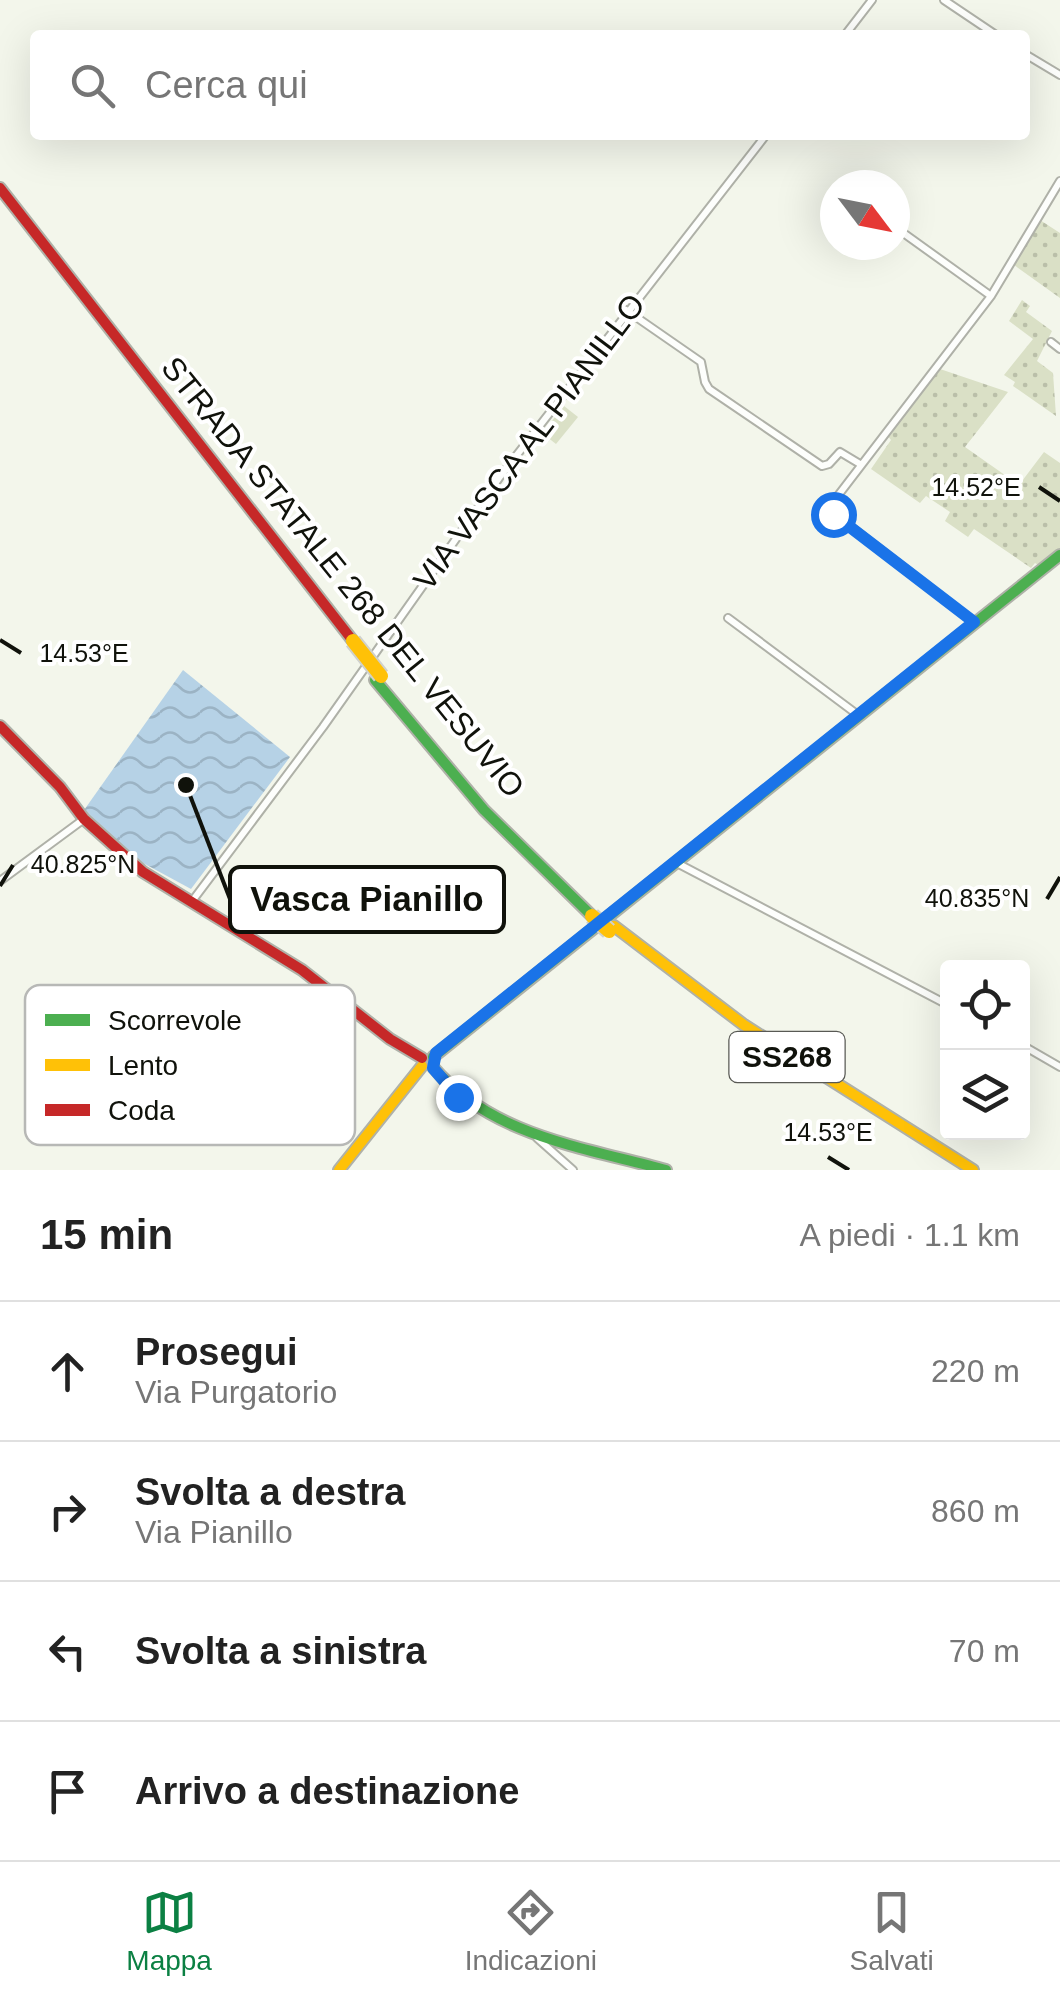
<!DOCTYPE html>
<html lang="it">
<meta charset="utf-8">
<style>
:root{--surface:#fff;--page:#f6f6f6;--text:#222;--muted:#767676;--line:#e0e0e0;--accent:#0b8043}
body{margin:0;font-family:Arial,sans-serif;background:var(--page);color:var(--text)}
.controls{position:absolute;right:30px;bottom:30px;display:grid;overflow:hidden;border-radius:10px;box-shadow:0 10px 40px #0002}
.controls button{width:90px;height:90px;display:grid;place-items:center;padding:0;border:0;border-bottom:2px solid var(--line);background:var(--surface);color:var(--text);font:50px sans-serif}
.compass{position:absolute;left:820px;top:170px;width:90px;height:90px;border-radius:50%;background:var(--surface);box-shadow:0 10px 40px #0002;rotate:122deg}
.stop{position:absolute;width:30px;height:30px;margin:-22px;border:8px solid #1a73e8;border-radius:50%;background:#fff}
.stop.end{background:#1a73e8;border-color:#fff;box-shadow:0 2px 10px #0008}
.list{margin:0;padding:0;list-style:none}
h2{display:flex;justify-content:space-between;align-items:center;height:130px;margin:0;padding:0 40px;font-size:42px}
h2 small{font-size:32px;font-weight:400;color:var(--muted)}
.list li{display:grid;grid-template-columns:65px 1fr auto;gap:30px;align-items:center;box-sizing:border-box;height:140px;padding:0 40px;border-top:2px solid var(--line)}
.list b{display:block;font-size:38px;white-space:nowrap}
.list p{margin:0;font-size:32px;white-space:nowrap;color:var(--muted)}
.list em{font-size:32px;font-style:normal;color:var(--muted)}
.icon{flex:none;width:55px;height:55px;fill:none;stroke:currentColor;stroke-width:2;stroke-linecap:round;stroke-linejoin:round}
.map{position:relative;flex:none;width:1060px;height:1170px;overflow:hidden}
.search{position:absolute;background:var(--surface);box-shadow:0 10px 40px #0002;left:30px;right:30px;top:30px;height:110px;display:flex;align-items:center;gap:25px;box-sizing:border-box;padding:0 35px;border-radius:10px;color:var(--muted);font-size:38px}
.sheet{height:690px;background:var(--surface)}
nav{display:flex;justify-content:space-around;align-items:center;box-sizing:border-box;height:140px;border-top:2px solid var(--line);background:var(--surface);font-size:28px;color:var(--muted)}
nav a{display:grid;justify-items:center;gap:5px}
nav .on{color:var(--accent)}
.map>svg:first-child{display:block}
.grass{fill:url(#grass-dots)}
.park{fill:#dae0c6}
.water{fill:url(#water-waves)}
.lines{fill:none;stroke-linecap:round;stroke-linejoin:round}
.street-casing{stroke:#afb1a8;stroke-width:10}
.fast-casing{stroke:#afb1a8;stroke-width:14}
.slow-casing{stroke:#afb1a8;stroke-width:14}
.jam-casing{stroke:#afb1a8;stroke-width:14}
.street{stroke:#fdfefc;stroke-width:6}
.fast{stroke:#4caf50;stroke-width:10}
.slow{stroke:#ffc107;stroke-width:10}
.jam{stroke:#c62828;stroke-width:10}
.slow-bridge-casing{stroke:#d0d1cc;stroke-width:18;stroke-linecap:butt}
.slow-bridge{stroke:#ffc107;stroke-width:14}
.route{stroke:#1a73e8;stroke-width:12}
.ticks{fill:none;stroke:#10120b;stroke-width:4}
.labels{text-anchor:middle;stroke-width:8;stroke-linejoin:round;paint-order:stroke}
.shield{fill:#fff;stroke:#585954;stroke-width:2.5}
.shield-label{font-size:30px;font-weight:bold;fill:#10120b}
.street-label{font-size:32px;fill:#10120b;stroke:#fff}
.key{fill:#fff;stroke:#b7b8b6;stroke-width:2.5}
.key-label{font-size:28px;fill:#10120b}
.ticks-label{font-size:25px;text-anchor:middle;fill:#10120b;stroke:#fff;stroke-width:8;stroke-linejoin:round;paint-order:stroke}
.leader{fill:none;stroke:#10120b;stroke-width:4}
.callout-dot{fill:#10120b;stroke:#fff;stroke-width:4}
.callout{fill:#fff;stroke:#10120b;stroke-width:4}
.callout-label{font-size:35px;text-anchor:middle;font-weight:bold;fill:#10120b}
</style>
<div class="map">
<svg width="1060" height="1170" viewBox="0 0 1060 1170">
<defs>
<pattern id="grass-dots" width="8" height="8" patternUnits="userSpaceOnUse" patternTransform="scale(2.5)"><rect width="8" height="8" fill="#dae0c6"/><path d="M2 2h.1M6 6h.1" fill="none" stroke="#babfa9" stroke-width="1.8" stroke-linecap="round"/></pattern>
<pattern id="water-waves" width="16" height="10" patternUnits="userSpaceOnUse" patternTransform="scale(2.5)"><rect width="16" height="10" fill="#b6d2e6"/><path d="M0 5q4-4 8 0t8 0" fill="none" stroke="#9bb3c4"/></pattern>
</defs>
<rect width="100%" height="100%" fill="#f3f6eb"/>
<path class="grass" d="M1040,220L1060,233V298L1014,265Z
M1022,300L1030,306L1026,312L1052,331L1037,361L1053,373L1056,416L1013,386L1015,382L1004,375L1033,339L1009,321Z
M940,369L1008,392L965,447L1019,485L1044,452L1060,463V551L1040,566L1035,563L1031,568L974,529L968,537L945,521L950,512L926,496L920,503L871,469L891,440L887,435Z"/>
<path class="park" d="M564,406L578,417L556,444L542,433Z"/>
<path class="water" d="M183,670L290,757L191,889L143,863L82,813Z"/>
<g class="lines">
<g class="street-casing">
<path id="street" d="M944,0L996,35
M845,35L872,0
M1025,54L1060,75
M895,227L991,296
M626,310L701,362L705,382L709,389L822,466L829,464L840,452L860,464
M1051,342L1060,349
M728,618L858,715
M974,622L833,513L830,506L991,296L1060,181
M675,862L948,1005
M0,881L84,819
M193,900L323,727L499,478L766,135
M1022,1045L1060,1067
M537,1138L573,1170"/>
</g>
<g class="fast-casing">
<path id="fast" d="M375,680L484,810L592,916
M433,1057L1060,555
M433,1067C491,1136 583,1147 666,1170"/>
</g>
<g class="slow-casing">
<path id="slow" d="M614,926L744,1025L973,1170
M339,1170L422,1066"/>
</g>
<g class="jam-casing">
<path id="jam" d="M0,188L353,641
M0,726L60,787L84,819L143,872L302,970L390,1039L422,1058"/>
</g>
<use href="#street" class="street"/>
<use href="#fast" class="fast"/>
<use href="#slow" class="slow"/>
<use href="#jam" class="jam"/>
<g class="slow-bridge-casing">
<path id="slow-bridge" d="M353,641L381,676
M592,916L609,931"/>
</g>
<use href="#slow-bridge" class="slow-bridge"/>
</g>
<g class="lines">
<path class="route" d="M458,1097L433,1068L436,1053L974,622L833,514"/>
</g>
<path class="ticks" d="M1039,487L1060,501M0,640L21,653M0,886L13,865M1047,899L1060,877M828,1157L849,1170"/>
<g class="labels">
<rect class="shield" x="729.5" y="1032" width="115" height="50" rx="8"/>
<g class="shield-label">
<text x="787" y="1067">SS268</text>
</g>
<g class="street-label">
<text transform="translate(529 442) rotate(-53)" y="11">VIA VASCA AL PIANILLO</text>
<text transform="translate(343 577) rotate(51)" y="11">STRADA STATALE 268 DEL VESUVIO</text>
</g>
</g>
<rect x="25" y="985" width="330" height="160" rx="15" class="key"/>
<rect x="45" y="1014" width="45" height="12" fill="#4caf50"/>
<rect x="45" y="1059" width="45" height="12" fill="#ffc107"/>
<rect x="45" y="1104" width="45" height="12" fill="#c62828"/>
<g class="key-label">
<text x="108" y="1030">Scorrevole</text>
<text x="108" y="1075">Lento</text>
<text x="108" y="1120">Coda</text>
</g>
<g class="ticks-label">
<text x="976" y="496">14.52°E</text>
<text x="84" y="662">14.53°E</text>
<text x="83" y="873">40.825°N</text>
<text x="977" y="907">40.835°N</text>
<text x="828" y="1141">14.53°E</text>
</g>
<path class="leader" d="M186 785L230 899"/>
<circle class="callout-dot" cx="186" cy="785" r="10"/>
<rect class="callout" x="230" y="867" width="274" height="65" rx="10"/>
<g class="callout-label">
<text x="367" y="911">Vasca Pianillo</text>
</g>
</svg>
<div class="controls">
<button><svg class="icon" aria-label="locate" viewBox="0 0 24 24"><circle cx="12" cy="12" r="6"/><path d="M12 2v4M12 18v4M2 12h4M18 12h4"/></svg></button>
<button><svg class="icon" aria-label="layers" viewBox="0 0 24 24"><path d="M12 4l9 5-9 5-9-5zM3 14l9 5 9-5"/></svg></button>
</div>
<svg class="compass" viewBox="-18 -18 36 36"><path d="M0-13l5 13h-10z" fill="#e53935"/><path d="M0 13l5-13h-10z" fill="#767676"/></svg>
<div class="stop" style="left:833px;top:514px"></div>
<div class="stop end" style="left:458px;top:1097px"></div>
<div class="search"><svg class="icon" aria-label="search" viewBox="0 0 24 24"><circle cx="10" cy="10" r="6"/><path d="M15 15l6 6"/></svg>Cerca qui</div>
</div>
<section class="sheet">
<h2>15 min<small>A piedi · 1.1 km</small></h2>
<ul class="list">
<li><svg class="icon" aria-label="ahead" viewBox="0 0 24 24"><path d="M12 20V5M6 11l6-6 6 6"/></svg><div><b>Prosegui</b><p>Via Purgatorio</p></div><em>220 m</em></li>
<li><svg class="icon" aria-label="right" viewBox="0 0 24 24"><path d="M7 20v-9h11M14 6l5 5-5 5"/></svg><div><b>Svolta a destra</b><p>Via Pianillo</p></div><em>860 m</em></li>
<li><svg class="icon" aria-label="left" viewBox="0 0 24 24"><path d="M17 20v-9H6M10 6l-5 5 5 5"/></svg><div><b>Svolta a sinistra</b></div><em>70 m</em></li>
<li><svg class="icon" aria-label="arrive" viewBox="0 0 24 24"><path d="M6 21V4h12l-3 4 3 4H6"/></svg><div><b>Arrivo a destinazione</b></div></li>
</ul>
</section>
<nav>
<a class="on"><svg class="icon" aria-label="map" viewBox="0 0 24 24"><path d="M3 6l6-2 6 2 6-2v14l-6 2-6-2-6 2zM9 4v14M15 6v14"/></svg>Mappa</a>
<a><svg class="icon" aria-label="directions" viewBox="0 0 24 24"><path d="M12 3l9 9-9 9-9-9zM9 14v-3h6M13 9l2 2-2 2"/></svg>Indicazioni</a>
<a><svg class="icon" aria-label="saved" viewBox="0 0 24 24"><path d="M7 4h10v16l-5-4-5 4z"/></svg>Salvati</a>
</nav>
